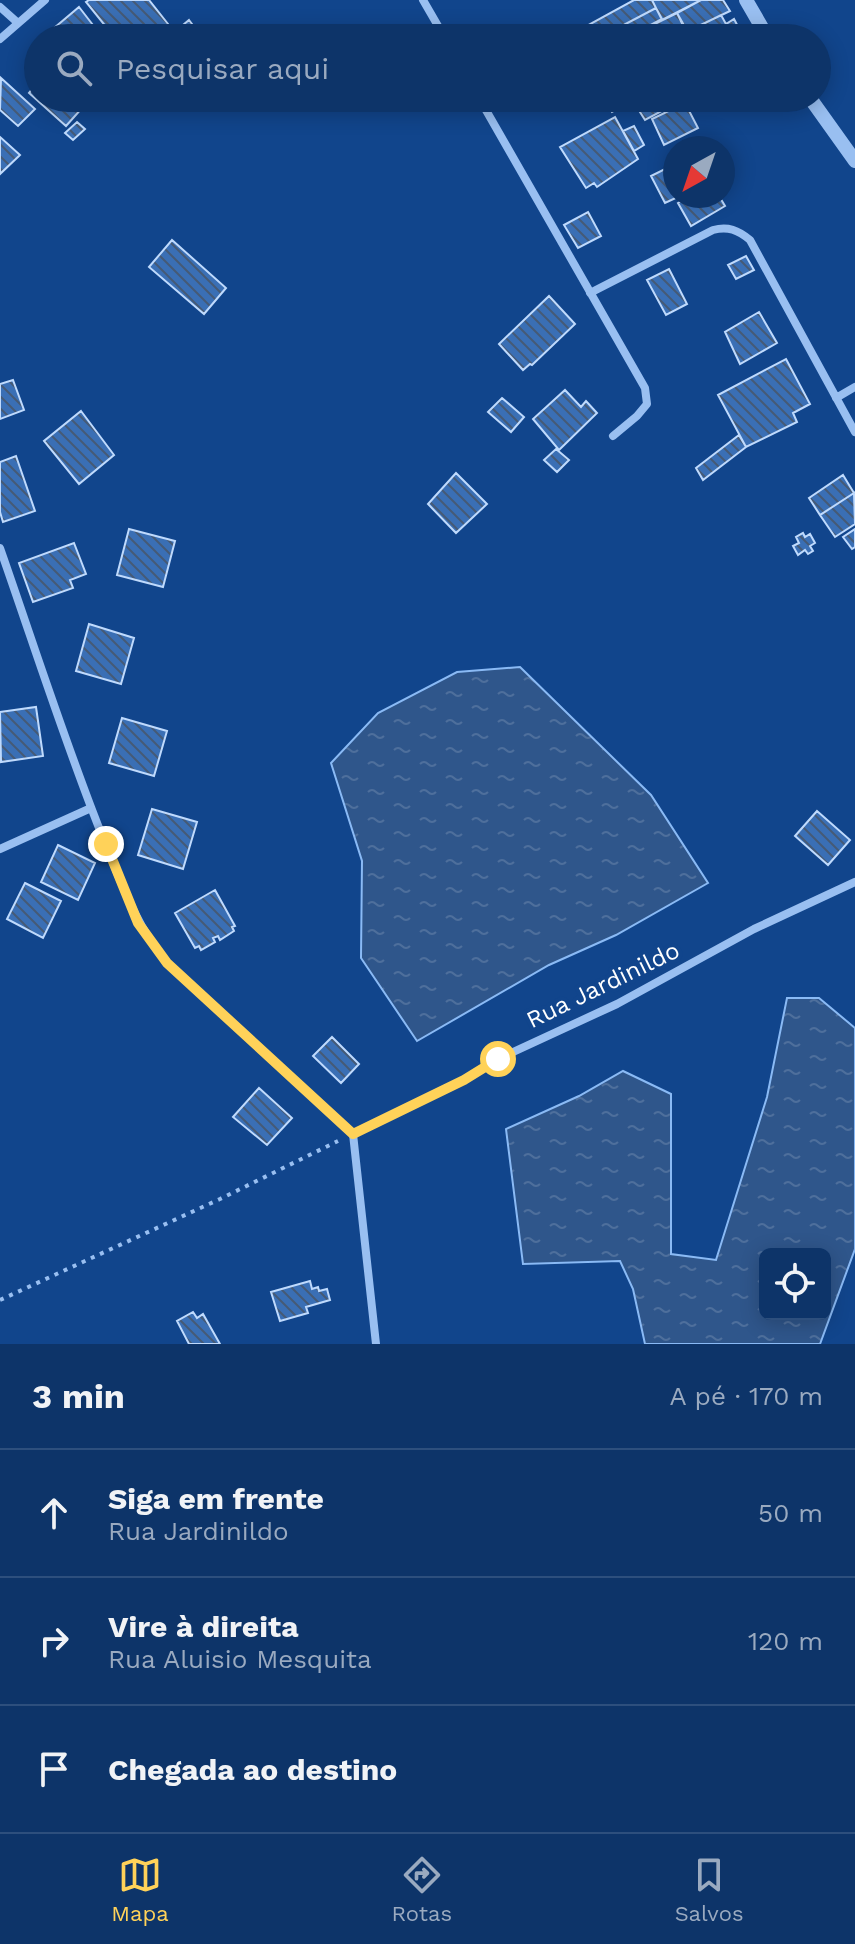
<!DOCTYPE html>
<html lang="pt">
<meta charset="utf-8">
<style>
:root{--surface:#0d3469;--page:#1b3f71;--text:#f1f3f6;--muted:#9aaac0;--line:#2d4f7d;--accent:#ffd259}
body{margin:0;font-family:"Work Sans",sans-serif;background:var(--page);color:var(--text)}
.controls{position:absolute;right:24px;bottom:24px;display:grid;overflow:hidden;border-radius:12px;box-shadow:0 4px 20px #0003}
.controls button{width:72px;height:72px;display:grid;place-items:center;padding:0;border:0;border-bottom:2px solid var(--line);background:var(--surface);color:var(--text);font:40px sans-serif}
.compass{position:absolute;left:663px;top:136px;width:72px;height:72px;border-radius:50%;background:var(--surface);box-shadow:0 4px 20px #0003;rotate:220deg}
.stop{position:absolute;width:24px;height:24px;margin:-18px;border:6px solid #ffd259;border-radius:50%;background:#fff}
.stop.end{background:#ffd259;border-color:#fff;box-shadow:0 2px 8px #0008}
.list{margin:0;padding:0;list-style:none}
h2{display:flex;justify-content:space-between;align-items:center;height:104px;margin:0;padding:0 32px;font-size:34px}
h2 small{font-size:26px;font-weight:400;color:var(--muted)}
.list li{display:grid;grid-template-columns:52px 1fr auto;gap:24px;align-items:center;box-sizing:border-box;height:128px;padding:0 32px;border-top:2px solid var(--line)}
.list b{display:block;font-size:30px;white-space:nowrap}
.list p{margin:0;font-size:26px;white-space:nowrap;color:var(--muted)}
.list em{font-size:26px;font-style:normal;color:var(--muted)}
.icon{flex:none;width:44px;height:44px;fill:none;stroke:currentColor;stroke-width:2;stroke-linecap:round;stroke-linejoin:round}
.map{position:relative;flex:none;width:855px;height:1344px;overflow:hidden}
.search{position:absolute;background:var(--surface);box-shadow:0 4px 20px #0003;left:24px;right:24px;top:24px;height:88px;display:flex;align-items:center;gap:20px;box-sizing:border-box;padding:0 28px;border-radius:44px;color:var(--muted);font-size:30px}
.sheet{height:488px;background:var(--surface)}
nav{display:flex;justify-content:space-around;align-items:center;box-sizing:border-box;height:112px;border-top:2px solid var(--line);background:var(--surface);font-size:22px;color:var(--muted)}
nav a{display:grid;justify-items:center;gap:4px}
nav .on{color:var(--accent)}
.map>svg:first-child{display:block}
.water{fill:url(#water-ripples);stroke:#8abaf5;stroke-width:2;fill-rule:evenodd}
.building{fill:url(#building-back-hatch);stroke:#bfdafd;stroke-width:2}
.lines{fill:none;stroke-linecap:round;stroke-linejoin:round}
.path{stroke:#99bff1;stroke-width:4;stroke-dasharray:4 6;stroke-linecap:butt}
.minor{stroke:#99bff1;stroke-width:8}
.tertiary{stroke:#99bff1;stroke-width:14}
.route{stroke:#ffd259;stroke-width:10}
.labels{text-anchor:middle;stroke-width:8;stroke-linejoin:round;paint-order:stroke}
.street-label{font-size:24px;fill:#fff;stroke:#11458c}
</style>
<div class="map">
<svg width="855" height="1344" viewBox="0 0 855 1344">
<defs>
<pattern id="water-ripples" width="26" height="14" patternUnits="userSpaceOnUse" patternTransform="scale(2)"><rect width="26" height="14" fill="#2f568b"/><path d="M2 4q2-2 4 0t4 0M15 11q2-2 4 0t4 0" fill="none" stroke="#4e6f9c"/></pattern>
<pattern id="building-back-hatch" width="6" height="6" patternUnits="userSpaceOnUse" patternTransform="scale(2)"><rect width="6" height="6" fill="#3a6fb5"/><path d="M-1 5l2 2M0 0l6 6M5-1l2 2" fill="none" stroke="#455a76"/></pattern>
</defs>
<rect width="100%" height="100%" fill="#11458c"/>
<path class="water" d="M520,667L651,795L708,883L616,935L549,965L417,1041L361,958L362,861L331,763L378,713L457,672Z
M787,998H819L855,1028V1249L820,1344H645L633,1289L620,1261L523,1264L506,1129L579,1096L623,1071L671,1094V1254L716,1260L767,1097ZM765,1254H825V1314H765Z"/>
<path class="building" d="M89,0H149L172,29L161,38H115L86,2Z
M634,0H652L656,8L616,29L618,33L609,38H572L570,35Z
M652,0H701L662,20Z
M701,0H723L730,11L686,32L677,13Z
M79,7L103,38H86L83,34L77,38H60L53,29Z
M656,8L662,19L626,38H609L618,33L616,29Z
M677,13L689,34L682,38H626Z
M721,15L726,24L734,19L744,38H691L687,32Z
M189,20L198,32L191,38H174L171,35Z
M1,78L35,109L18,126L0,110Z
M38,82V98H91L66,126L29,93Z
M611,98H635L636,99L612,112L606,101Z
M686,98L645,120L633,101L638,98Z
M685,103L698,128L664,145L652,119Z
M615,117L638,159L597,187L594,183L586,188L560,147Z
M77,122L85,129L73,140L65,133Z
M634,126L644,145L634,151L623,131Z
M0,137L20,155L0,174Z
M675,164V196H680L665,203L651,176Z
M690,196H719L725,206L691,226L678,203Z
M588,212L601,236L578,248L564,225Z
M172,240L226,288L204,314L149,267Z
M746,256L754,270L736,279L728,265Z
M669,269L687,304L666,315L647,280Z
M549,296L575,324L532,365L530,364L523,370L499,344Z
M759,312L777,343L740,364L725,332Z
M786,359L810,404L793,413L797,422L746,447L718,395Z
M13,380L24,410L0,419V384Z
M565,390L581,407L586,401L597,413L559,450L533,419Z
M502,398L524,417L511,432L488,412Z
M81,411L114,455L79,484L44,441Z
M739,435L746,447L703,480L696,468Z
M556,449L569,460L557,472L544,460Z
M16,456L35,511L3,522L0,512V462Z
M456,473L487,504L456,533L428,504Z
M843,475L854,493L820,515L809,498Z
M854,493L855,524L835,537L820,515Z
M129,529L175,541L163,587L117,575Z
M855,529V547L852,549L843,537Z
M803,533L805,537L810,534L815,543L810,546L813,551L808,554L805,550L798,555L793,546L799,543L796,537Z
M74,543L86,574L70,580L73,588L33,602L19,563Z
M89,624L134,638L121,684L76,671Z
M36,707L43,756L1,762L0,712Z
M122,718L167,731L154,776L109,763Z
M152,809L197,822L183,869L138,855Z
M817,811L850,840L828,865L795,836Z
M58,845L95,863L78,900L41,882Z
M25,883L61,901L43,938L7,919Z
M215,890L235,926L232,927L234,931L220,940L218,936L213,938L215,942L201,950L199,946L195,948L175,913Z
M332,1037L359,1064L341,1083L313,1056Z
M259,1088L292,1118L267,1145L233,1117Z
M310,1281L312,1289L318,1287L319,1291L327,1289L330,1300L306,1307L308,1313L280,1321L271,1292Z
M193,1312L197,1318L203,1314L220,1344H189L177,1321Z"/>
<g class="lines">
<path class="path" d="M0,1300L220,1199L338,1141"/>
<path class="minor" d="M423,0L445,38
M0,7L18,23
M0,39L45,0
M479,98L645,388L647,404L637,416L613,436
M590,293L713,230C728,226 738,230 750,240L855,432
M836,398L855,387
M0,548C34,645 65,743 103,838C121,882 136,926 167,963L353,1134
M0,849L91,808
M353,1134L464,1080L498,1059L617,1004L754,929L855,882
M353,1134L376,1344"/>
<path class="tertiary" d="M746,0L768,38
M810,98L855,161"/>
</g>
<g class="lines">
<path class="route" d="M106,844L138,923L167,963L353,1134L464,1080L498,1059"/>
</g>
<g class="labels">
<g class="street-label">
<text transform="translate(603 985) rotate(-26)" y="8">Rua Jardinildo</text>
</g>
</g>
</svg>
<div class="controls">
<button><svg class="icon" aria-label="locate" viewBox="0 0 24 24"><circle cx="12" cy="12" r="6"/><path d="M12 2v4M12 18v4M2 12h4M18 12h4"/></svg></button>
</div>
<svg class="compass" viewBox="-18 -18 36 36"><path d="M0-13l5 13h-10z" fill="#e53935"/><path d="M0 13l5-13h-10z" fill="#9aaac0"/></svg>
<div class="stop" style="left:498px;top:1059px"></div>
<div class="stop end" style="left:106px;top:844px"></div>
<div class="search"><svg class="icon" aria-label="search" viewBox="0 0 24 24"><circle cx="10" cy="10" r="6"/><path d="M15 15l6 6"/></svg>Pesquisar aqui</div>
</div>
<section class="sheet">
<h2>3 min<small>A pé · 170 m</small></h2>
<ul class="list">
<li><svg class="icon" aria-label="ahead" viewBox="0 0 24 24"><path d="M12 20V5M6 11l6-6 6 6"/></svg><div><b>Siga em frente</b><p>Rua Jardinildo</p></div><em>50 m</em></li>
<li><svg class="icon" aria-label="right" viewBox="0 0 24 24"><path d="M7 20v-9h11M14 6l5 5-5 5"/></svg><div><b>Vire à direita</b><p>Rua Aluisio Mesquita</p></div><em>120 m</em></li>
<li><svg class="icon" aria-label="arrive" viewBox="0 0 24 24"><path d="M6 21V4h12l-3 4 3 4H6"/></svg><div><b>Chegada ao destino</b></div></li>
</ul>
</section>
<nav>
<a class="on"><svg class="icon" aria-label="map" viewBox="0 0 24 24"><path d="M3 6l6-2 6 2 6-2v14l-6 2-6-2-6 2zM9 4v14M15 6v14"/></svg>Mapa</a>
<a><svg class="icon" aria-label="directions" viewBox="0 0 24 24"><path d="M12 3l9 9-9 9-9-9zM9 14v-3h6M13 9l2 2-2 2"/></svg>Rotas</a>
<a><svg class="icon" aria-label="saved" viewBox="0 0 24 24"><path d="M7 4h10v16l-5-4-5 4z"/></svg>Salvos</a>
</nav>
